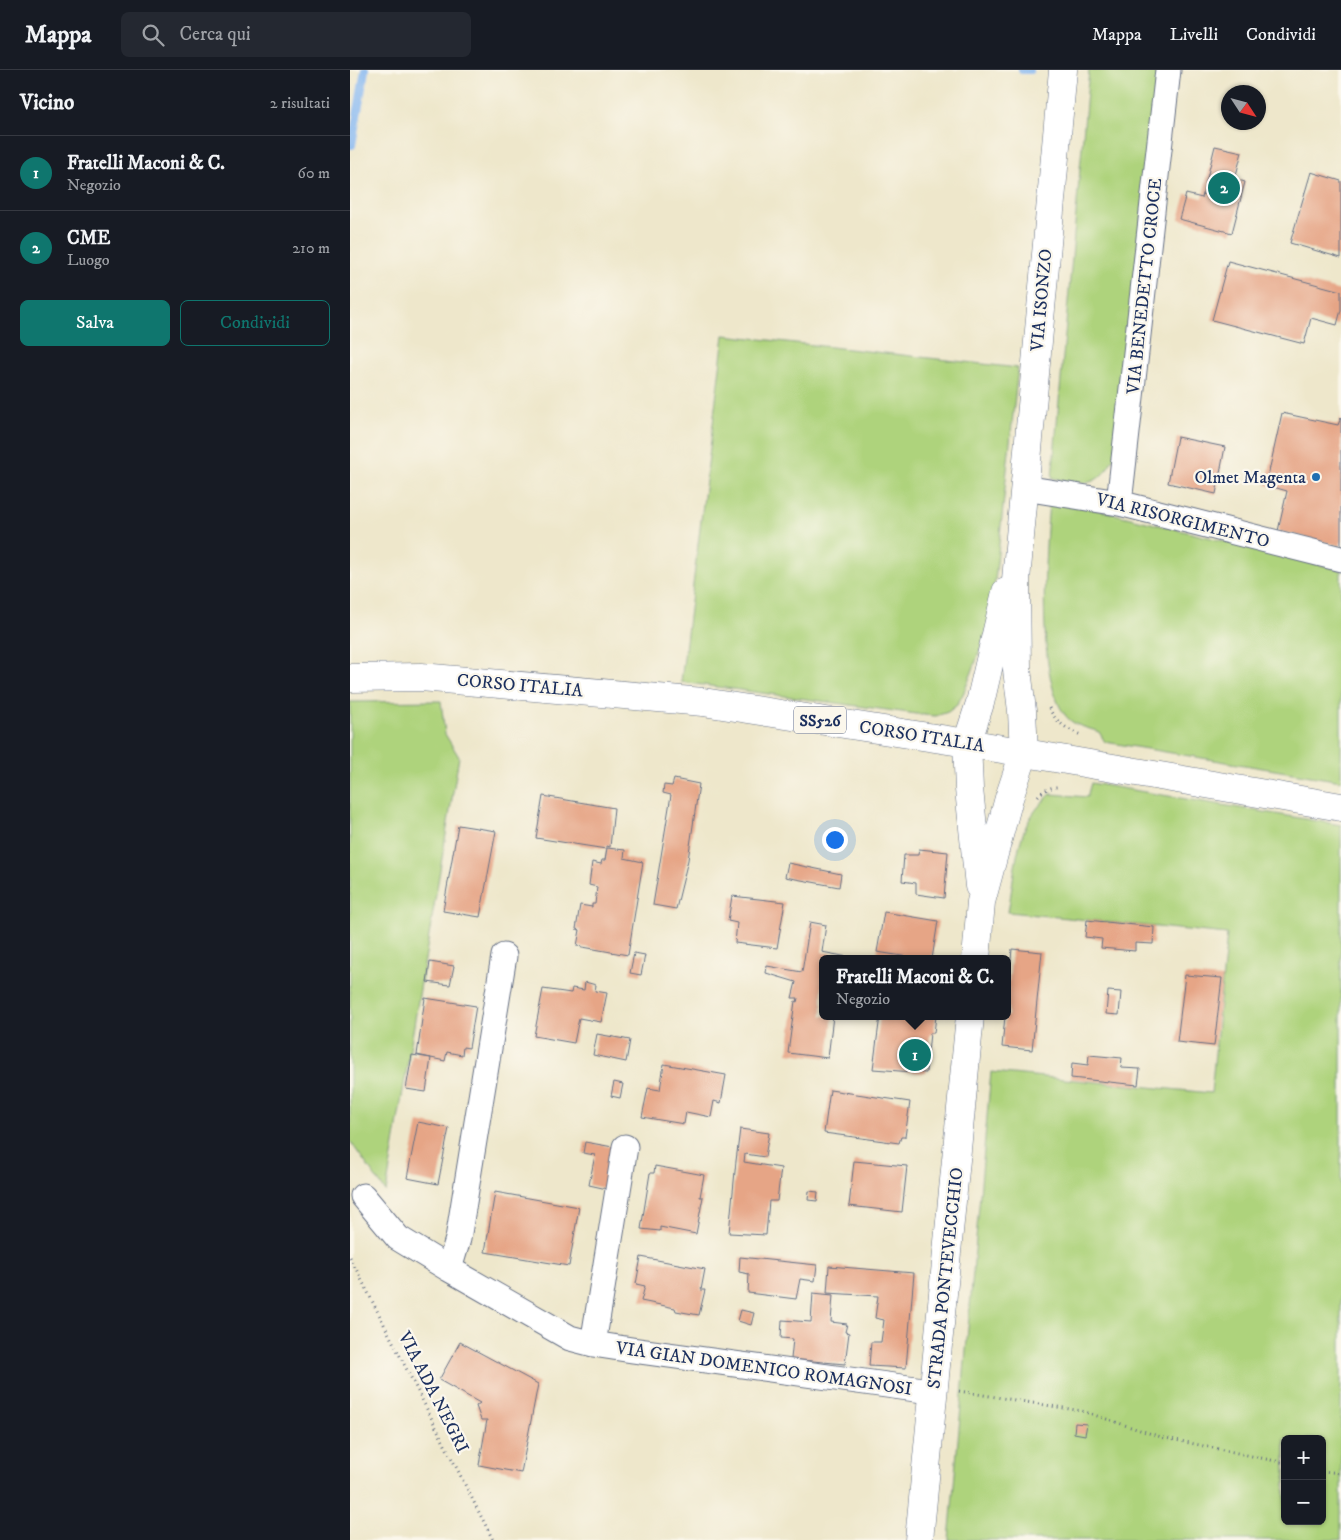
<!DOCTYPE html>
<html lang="it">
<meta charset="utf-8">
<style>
:root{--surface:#171b24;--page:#242831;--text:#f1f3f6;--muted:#9ea1a6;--line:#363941;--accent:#0f766e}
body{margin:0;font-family:"IM FELL DW Pica",serif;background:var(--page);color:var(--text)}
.controls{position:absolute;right:15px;bottom:15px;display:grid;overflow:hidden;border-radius:8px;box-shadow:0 1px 4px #0004}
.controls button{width:45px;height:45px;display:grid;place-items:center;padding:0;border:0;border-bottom:1px solid var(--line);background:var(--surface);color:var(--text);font:25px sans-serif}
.compass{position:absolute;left:871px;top:15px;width:45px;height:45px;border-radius:50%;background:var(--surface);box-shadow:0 1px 4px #0004;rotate:126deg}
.you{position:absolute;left:484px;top:769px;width:18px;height:18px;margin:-12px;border:4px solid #fff;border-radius:50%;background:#1a73e8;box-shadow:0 0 0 8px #1a73e833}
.badge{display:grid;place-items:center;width:32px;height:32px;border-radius:50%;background:var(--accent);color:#fff;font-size:16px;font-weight:700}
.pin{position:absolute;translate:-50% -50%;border:2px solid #fff;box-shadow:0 1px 5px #0006}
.popup{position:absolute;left:469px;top:885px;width:192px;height:65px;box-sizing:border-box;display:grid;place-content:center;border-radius:8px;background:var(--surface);filter:drop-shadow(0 1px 4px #0005);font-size:16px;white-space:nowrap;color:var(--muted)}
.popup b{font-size:19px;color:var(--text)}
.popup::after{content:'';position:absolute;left:50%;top:100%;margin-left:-10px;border:10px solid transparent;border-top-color:var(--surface)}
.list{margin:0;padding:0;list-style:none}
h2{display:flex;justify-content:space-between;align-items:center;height:65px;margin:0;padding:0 20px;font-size:21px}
h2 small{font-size:16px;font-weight:400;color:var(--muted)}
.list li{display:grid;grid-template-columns:32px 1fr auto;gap:15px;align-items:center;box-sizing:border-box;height:75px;padding:0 20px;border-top:1px solid var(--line)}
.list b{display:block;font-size:19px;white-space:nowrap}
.list p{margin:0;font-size:16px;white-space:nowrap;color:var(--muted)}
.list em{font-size:16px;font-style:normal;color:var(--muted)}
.actions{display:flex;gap:10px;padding:15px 20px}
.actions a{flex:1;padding:11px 0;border:1px solid var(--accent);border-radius:8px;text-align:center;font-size:18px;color:var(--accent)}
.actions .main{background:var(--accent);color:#fff}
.icon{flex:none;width:28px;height:28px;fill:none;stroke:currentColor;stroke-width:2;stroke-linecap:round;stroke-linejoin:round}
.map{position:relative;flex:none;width:991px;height:1470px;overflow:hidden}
header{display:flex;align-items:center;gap:30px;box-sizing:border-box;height:70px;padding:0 25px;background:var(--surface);border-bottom:1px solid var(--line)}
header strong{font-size:24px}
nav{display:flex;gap:28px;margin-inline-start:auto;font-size:18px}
.search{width:350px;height:45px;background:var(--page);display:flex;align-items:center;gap:12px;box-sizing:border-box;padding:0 18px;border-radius:8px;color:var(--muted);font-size:19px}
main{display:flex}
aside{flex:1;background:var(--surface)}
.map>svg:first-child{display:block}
.green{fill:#aed37c;stroke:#64816d;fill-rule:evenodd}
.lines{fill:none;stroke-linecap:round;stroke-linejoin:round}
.stream{stroke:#83b6f0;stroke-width:8}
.building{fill:#e6a586}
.street-casing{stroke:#656f84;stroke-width:27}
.secondary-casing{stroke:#656f84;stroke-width:29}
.primary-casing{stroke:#656f84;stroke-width:29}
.path{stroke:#656f84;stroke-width:3;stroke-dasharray:1 4;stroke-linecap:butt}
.street{stroke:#fff;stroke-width:25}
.secondary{stroke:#fff;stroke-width:28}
.primary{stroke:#fff;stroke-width:28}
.poi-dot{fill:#1f6fb2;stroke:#fbf7ec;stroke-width:2}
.labels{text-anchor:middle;stroke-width:4.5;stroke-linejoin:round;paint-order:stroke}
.shield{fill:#fbf7ec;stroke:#5e6b89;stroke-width:1}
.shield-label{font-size:16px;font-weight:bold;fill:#1b2f5e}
.street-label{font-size:18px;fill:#1b2f5e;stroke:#fbf7ec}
.poi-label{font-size:18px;fill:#1b2f5e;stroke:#fbf7ec;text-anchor:end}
</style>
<header>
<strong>Mappa</strong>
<div class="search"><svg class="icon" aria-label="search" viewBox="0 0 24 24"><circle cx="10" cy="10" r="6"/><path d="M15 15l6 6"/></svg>Cerca qui</div>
<nav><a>Mappa</a><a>Livelli</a><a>Condividi</a></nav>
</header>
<main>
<aside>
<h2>Vicino<small>2 risultati</small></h2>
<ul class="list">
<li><span class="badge">1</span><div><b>Fratelli Maconi &amp; C.</b><p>Negozio</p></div><em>60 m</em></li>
<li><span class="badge">2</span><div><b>CME</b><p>Luogo</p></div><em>210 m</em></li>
</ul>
<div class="actions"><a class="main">Salva</a><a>Condividi</a></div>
</aside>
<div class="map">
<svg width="991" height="1470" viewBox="0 0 991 1470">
<rect width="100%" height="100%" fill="#fbf7ec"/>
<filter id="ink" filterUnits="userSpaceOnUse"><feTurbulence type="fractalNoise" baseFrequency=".02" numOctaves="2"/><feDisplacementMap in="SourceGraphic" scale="10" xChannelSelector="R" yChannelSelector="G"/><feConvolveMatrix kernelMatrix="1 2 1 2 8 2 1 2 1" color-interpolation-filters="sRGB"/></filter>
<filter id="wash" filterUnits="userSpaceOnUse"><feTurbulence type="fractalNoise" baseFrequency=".0096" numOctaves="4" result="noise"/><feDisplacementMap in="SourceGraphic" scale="20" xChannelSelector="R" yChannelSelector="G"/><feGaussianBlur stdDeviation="1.12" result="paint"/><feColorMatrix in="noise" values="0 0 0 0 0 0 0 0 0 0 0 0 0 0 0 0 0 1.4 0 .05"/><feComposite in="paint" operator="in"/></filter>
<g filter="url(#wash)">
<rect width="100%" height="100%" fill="#eee7cb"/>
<path class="green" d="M739,0H808L765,385C747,420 737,414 702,408Z
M374,265L668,298L645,511L638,557L622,602L614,622L607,635L598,642L586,646L574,645L331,612Z
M699,431L752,441L991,500V711L755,672L749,662C742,659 731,657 724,653C682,629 696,475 699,431Z
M91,631L95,664L109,687L36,1122L0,1071V632Z
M741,713L991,755V1470H599L641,1002L861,1023L877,864L658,842C663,815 665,779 677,754C683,742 691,733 701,724L737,727ZM935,1369H972V1451H935Z"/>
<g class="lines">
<path class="stream" d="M672,0H680
M0,75H2L15,0"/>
</g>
<g id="blocks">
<path class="building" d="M865,76L892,82L885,109L895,112L882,163L829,149L836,124L852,128Z
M961,102L991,111V188L940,173Z
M878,191L991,221V240L987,255L961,248L954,274L862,250Z
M932,343L988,355L991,347V476L928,461L937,421L916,415Z
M827,367L875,377L866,424L818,413Z
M324,709L349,714L338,790L326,839L303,835L321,725L313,723L314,715L322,716Z
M193,726L264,738L260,777L256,776V779L186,768Z
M108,755L146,761L130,847L93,841Z
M257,778L275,780L274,788L293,792L278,885L227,876L230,860L226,859L230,835L242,837V834H245L247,817L239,815L242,792L251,794L252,790H255Z
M569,779L598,782L594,828L566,824V813L552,811L554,785H568Z
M438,793L491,804L489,817L435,807Z
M382,826L435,832L427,878L385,873L387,853L378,851Z
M534,842L588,851L582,889H571L527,882Z
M737,850L804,857L803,874L785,873V881L751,878L752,869L735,867Z
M460,852L476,855L472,882L503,888L472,889V946H483L478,988L438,983L445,931L447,932L448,928H442L446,912L416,903L417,896L452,902Z
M662,879L692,882L682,980L652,977L655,946H658V923Z
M284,883L295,885L291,905L280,903Z
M80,892L104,896L100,915L77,912Z
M835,905L872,908L864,976L827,972Z
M235,912L246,915L245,921L257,923L251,952L229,948L224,973L184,966L193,919L221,923L222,918L234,920Z
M758,921L771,922L769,945L756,944Z
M75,928L126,936L119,978L113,977L112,985L97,982L95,991L67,985Z
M530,946H586L584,963H580L576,1003L523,999Z
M247,964L280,970L276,992L243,985Z
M62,985L81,988L76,1022L56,1019Z
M739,985L772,988L771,998L790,999L788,1015L721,1008L722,993L738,995Z
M314,994L376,1005L371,1033L364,1031L361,1047L336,1042L334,1054L292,1047L298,1018L310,1020Z
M264,1012L273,1014L270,1028L261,1026Z
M480,1020L560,1032L555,1067H551L549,1073L474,1063Z
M68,1052L99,1058L88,1114L57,1108Z
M390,1059L419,1063L415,1087L395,1084L394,1092L431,1098L427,1131H419L416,1165L379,1163L386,1091Z
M235,1072L263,1077L257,1119L239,1115L245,1085L233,1083Z
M504,1091L557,1096L552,1142L499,1136Z
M305,1096L354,1105L350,1127H353L346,1164L310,1157V1161L291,1159L300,1103H304Z
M459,1121L468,1122L467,1131L458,1130Z
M145,1122L229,1137L219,1196L135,1182Z
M291,1187L355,1199L351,1220H355L349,1245L326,1241L325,1238L291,1231L295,1216L286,1214Z
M390,1187L467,1195L465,1211L450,1209L446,1229L398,1223L399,1204L389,1202Z
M479,1196L564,1203L556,1298L519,1296L521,1272H531L534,1250L525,1248L528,1226L477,1223Z
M463,1223L483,1225L481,1252L497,1254L495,1262L499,1263L495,1294L441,1289L443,1269L431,1268L432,1250L461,1252Z
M391,1240L404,1243L401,1255L388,1251Z
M110,1272L188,1314L171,1403L129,1395L137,1350H131L126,1336L130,1333L89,1310Z
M725,1353L737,1354L735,1365L724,1363Z"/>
</g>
</g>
<g filter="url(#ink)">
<use href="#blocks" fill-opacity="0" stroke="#656f84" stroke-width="1"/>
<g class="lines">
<g class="street-casing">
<path id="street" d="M674,418L769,433L991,489
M769,433L818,0
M13,1126L48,1168L99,1199L220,1268L243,1274L282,1280L573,1320L584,1317
M99,1199L108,1169L154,886
M243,1274L275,1077"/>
</g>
<g class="secondary-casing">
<path id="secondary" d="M629,816L619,719L617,673L630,633L656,522
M626,889L631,832L659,728L674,683L672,641L667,599L666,510L713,0
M569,1470L620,946"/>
</g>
<g class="primary-casing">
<path id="primary" d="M0,608L71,607L353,632L617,673L991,737"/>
</g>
<path class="path" d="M699,638C706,652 716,659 731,665
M688,726C692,721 702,716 709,717
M0,1187L143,1470
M609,1321L732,1341L811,1367L935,1393
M972,1401L991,1403"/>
<use href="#street" class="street"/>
<use href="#secondary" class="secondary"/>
<use href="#primary" class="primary"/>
</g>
</g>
<circle class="poi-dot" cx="966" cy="407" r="5"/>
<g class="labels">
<rect class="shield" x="444" y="636.5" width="52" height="27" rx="4"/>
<g class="shield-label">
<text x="470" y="656">SS526</text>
</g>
<g class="street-label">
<text transform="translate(794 216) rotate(-84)" y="6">VIA BENEDETTO CROCE</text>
<text transform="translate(691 230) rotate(-85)" y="6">VIA ISONZO</text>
<text transform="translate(833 450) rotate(14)" y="6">VIA RISORGIMENTO</text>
<text transform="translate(170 615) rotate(5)" y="6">CORSO ITALIA</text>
<text transform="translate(572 666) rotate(9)" y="6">CORSO ITALIA</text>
<text transform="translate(595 1208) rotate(-84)" y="6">STRADA PONTEVECCHIO</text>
<text transform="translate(414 1298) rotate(8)" y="6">VIA GIAN DOMENICO ROMAGNOSI</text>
<text transform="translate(84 1322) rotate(63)" y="6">VIA ADA NEGRI</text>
</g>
<g class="poi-label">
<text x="956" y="413">Olmet Magenta</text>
</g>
</g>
</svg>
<div class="controls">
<button>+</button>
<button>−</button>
</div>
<svg class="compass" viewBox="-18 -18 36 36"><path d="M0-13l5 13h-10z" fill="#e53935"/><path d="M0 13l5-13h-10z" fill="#9ea1a6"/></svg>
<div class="you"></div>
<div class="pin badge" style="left:565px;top:985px">1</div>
<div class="popup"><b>Fratelli Maconi &amp; C.</b>Negozio</div>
<div class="pin badge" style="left:874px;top:118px">2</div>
</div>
</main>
